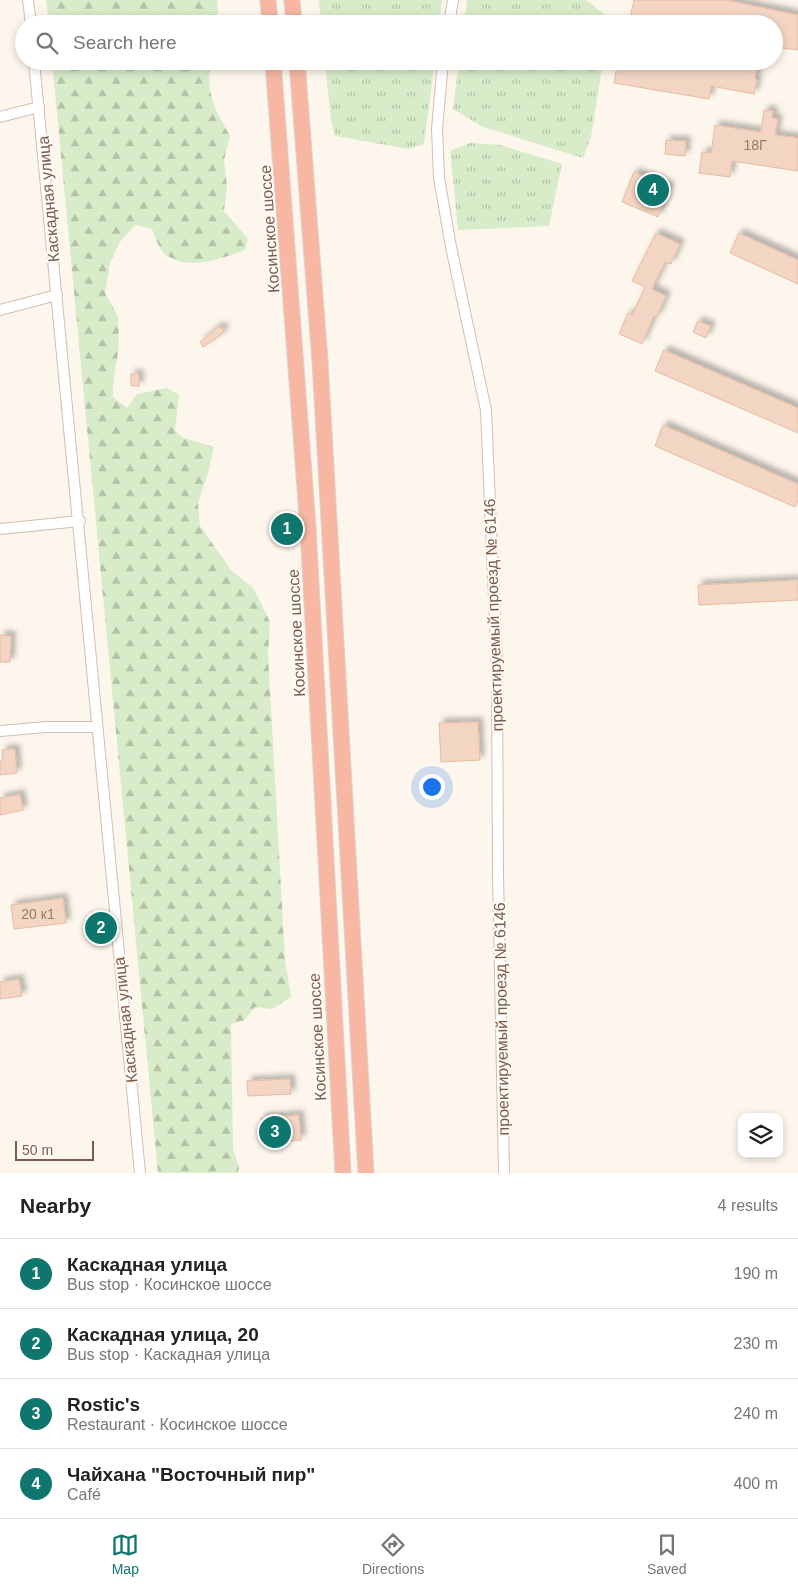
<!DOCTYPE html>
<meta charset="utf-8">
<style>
:root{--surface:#fff;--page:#f2f2f2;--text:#222;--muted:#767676;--line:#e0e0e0;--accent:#0f766e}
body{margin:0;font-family:Arial,sans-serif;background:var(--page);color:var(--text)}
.controls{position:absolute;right:15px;bottom:15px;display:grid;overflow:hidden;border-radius:10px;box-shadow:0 2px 8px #0003}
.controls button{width:45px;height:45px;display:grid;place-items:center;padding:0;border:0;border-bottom:1px solid var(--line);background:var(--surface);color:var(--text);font:25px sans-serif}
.scale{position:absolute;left:15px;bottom:12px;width:79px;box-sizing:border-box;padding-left:5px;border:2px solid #7a5c4d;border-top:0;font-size:14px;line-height:18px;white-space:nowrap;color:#7a5c4d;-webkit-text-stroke:4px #fffaf3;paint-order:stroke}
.you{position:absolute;left:431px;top:786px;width:18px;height:18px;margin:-12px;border:4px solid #fff;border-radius:50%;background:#1a73e8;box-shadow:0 0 0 8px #1a73e833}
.badge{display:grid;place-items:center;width:32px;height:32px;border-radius:50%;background:var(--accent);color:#fff;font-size:16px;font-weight:700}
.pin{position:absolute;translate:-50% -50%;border:2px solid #fff;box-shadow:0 1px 5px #0006}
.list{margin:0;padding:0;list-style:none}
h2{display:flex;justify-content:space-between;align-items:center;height:65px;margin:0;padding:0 20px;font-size:21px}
h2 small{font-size:16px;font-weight:400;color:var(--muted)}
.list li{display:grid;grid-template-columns:32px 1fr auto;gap:15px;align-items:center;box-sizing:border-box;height:70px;padding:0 20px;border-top:1px solid var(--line)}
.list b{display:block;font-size:19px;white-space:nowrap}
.list p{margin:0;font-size:16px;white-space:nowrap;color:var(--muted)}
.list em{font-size:16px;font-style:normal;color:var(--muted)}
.icon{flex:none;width:28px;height:28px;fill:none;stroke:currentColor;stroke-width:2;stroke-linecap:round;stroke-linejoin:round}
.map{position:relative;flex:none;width:798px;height:1173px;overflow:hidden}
.search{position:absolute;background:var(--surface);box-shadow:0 2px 8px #0003;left:15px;right:15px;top:15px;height:55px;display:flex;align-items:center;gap:12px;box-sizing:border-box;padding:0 18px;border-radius:28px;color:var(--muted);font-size:19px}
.sheet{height:345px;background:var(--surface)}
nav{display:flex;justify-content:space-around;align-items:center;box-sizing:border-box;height:70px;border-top:1px solid var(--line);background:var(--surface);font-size:14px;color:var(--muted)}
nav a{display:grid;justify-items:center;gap:2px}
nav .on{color:var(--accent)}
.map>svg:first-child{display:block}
.grass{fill:url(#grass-tufts)}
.forest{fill:url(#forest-firs)}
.building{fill:#f3d5c3;stroke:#e6bba3;filter:url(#shadow)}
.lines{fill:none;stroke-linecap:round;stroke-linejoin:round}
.minor-casing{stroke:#d1beb0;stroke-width:12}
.highway-casing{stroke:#dad1cd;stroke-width:17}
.minor{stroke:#fff;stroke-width:10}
.highway{stroke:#f7b7a3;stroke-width:15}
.labels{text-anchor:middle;stroke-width:4;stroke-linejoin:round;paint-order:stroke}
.number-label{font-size:14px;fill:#987a6a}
.street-label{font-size:16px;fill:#7a5c4d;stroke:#fffaf3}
</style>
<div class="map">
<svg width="798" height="1173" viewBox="0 0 798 1173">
<defs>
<pattern id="grass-tufts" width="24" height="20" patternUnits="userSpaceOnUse" patternTransform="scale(1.25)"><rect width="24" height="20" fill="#d8ecc9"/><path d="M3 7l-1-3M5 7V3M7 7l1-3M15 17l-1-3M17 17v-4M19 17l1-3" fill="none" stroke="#b4c2a5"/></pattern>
<pattern id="forest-firs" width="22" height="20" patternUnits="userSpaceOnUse" patternTransform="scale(1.25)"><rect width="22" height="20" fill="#d8ecc9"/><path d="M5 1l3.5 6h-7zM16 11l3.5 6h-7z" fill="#b4c2a5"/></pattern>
<filter id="shadow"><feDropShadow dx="4.5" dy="-4.5" stdDeviation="2.5" flood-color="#0004"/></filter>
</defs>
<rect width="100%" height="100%" fill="#fdf6ec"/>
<path class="grass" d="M319,0H442L439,24H321Z
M467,0H586L609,18L608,24H464Z
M325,61H435L424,144L409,149L335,136L331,121Z
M459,61H603L591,137L583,158L483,127L453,109Z
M470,143L500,145L562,164L549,226L458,230L450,151Z"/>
<path class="forest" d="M46,0H217L219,24H49Z
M52,61H211C205,92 215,110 230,136L224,160L227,186L224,211L248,239L245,250C222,258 188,272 165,254C159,249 155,236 152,229L135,225L120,242L110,263L105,293L118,316L119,347L113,383V397L127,408L137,394L167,388L179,395L175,431L184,438L214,447L208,473L198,503L200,526L231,570L254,589L270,622L268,655L285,960L291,997L272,1009L255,1007L245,1020L231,1024L233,1149L239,1167L238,1173H158Z"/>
<path class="building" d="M634,0H726L798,15V50L774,47V24L754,20V24H657L630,18Z
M618,61H740L757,64L755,79L757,80L754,94L711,86L709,99L614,83Z
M764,110L773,111L772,118L778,119L775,135L798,138V171L732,161L730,177L699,173L702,152L711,153L715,125L761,132Z
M666,140L686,141L685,156L665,154Z
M634,172L670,187L658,217L622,202Z
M656,233L680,244L671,264L665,262L652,289L666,296L657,317L654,316L642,344L619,334L628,313L632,315L645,287L632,281Z
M739,233L798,260V284L730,253Z
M698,321L711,326L706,338L693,332Z
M218,327L224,328L223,333L203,347L200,342Z
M664,350L798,408V433L655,371Z
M131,374H139V386H131Z
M663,425L798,484V501L795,507L655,446Z
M798,580V600L699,605L698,585Z
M0,635L11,636L10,662H0Z
M478,722L480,760L441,762L439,723Z
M15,749L17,773L0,775V761L3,760L2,750Z
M20,794L23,810L0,815V798Z
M63,898L66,923L14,929L11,905Z
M19,979L22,996L0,999V982Z
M290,1079L291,1094L248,1096L247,1081Z
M299,1115L301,1140L263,1143L261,1118Z"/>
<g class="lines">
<g class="minor-casing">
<path id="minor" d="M28,0L31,24
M449,24L453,0
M34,61L140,1173
M443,61L437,129L439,178L451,247L486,410L497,670L498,875L504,1173
M0,117L39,107
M0,310L57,295
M0,529L80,521
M0,731L46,727H97"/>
</g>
<g class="highway-casing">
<path id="highway" d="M268,0L270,24
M292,0L294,24
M273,61L308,528L343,1173
M297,61L320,361L366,1173"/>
</g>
<use href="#minor" class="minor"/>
<use href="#highway" class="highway"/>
</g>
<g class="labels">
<g class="number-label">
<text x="755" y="150">18Г</text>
<text x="38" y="919">20 к1</text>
</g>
<g class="street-label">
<text transform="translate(48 199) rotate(-95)" y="6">Каскадная улица</text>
<text transform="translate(269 229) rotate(-94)" y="6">Косинское шоссе</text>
<text transform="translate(493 615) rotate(-92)" y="6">проектируемый проезд № 6146</text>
<text transform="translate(296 633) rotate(-93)" y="6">Косинское шоссе</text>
<text transform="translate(501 1019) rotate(-91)" y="6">проектируемый проезд № 6146</text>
<text transform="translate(125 1020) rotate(-96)" y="6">Каскадная улица</text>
<text transform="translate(317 1037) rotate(-93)" y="6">Косинское шоссе</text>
</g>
</g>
</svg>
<div class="controls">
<button><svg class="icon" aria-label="layers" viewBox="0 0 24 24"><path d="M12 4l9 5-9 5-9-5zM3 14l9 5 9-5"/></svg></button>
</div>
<div class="scale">50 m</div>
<div class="you"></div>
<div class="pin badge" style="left:287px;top:529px">1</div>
<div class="pin badge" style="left:101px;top:928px">2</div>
<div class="pin badge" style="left:275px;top:1132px">3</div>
<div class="pin badge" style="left:653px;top:190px">4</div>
<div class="search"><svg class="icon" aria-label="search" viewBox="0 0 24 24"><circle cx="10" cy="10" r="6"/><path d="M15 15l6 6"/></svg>Search here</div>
</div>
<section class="sheet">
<h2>Nearby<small>4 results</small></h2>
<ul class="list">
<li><span class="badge">1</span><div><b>Каскадная улица</b><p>Bus stop · Косинское шоссе</p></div><em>190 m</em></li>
<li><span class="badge">2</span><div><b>Каскадная улица, 20</b><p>Bus stop · Каскадная улица</p></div><em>230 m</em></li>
<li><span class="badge">3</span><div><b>Rostic's</b><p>Restaurant · Косинское шоссе</p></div><em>240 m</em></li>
<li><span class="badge">4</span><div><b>Чайхана &quot;Восточный пир&quot;</b><p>Café</p></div><em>400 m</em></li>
</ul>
</section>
<nav>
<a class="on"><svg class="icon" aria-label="map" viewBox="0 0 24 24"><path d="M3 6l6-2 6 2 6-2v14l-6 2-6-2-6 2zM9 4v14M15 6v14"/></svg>Map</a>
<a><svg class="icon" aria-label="directions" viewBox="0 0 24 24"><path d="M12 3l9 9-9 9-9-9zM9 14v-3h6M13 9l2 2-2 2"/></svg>Directions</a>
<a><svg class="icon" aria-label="saved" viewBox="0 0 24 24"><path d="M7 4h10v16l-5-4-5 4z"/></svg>Saved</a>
</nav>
